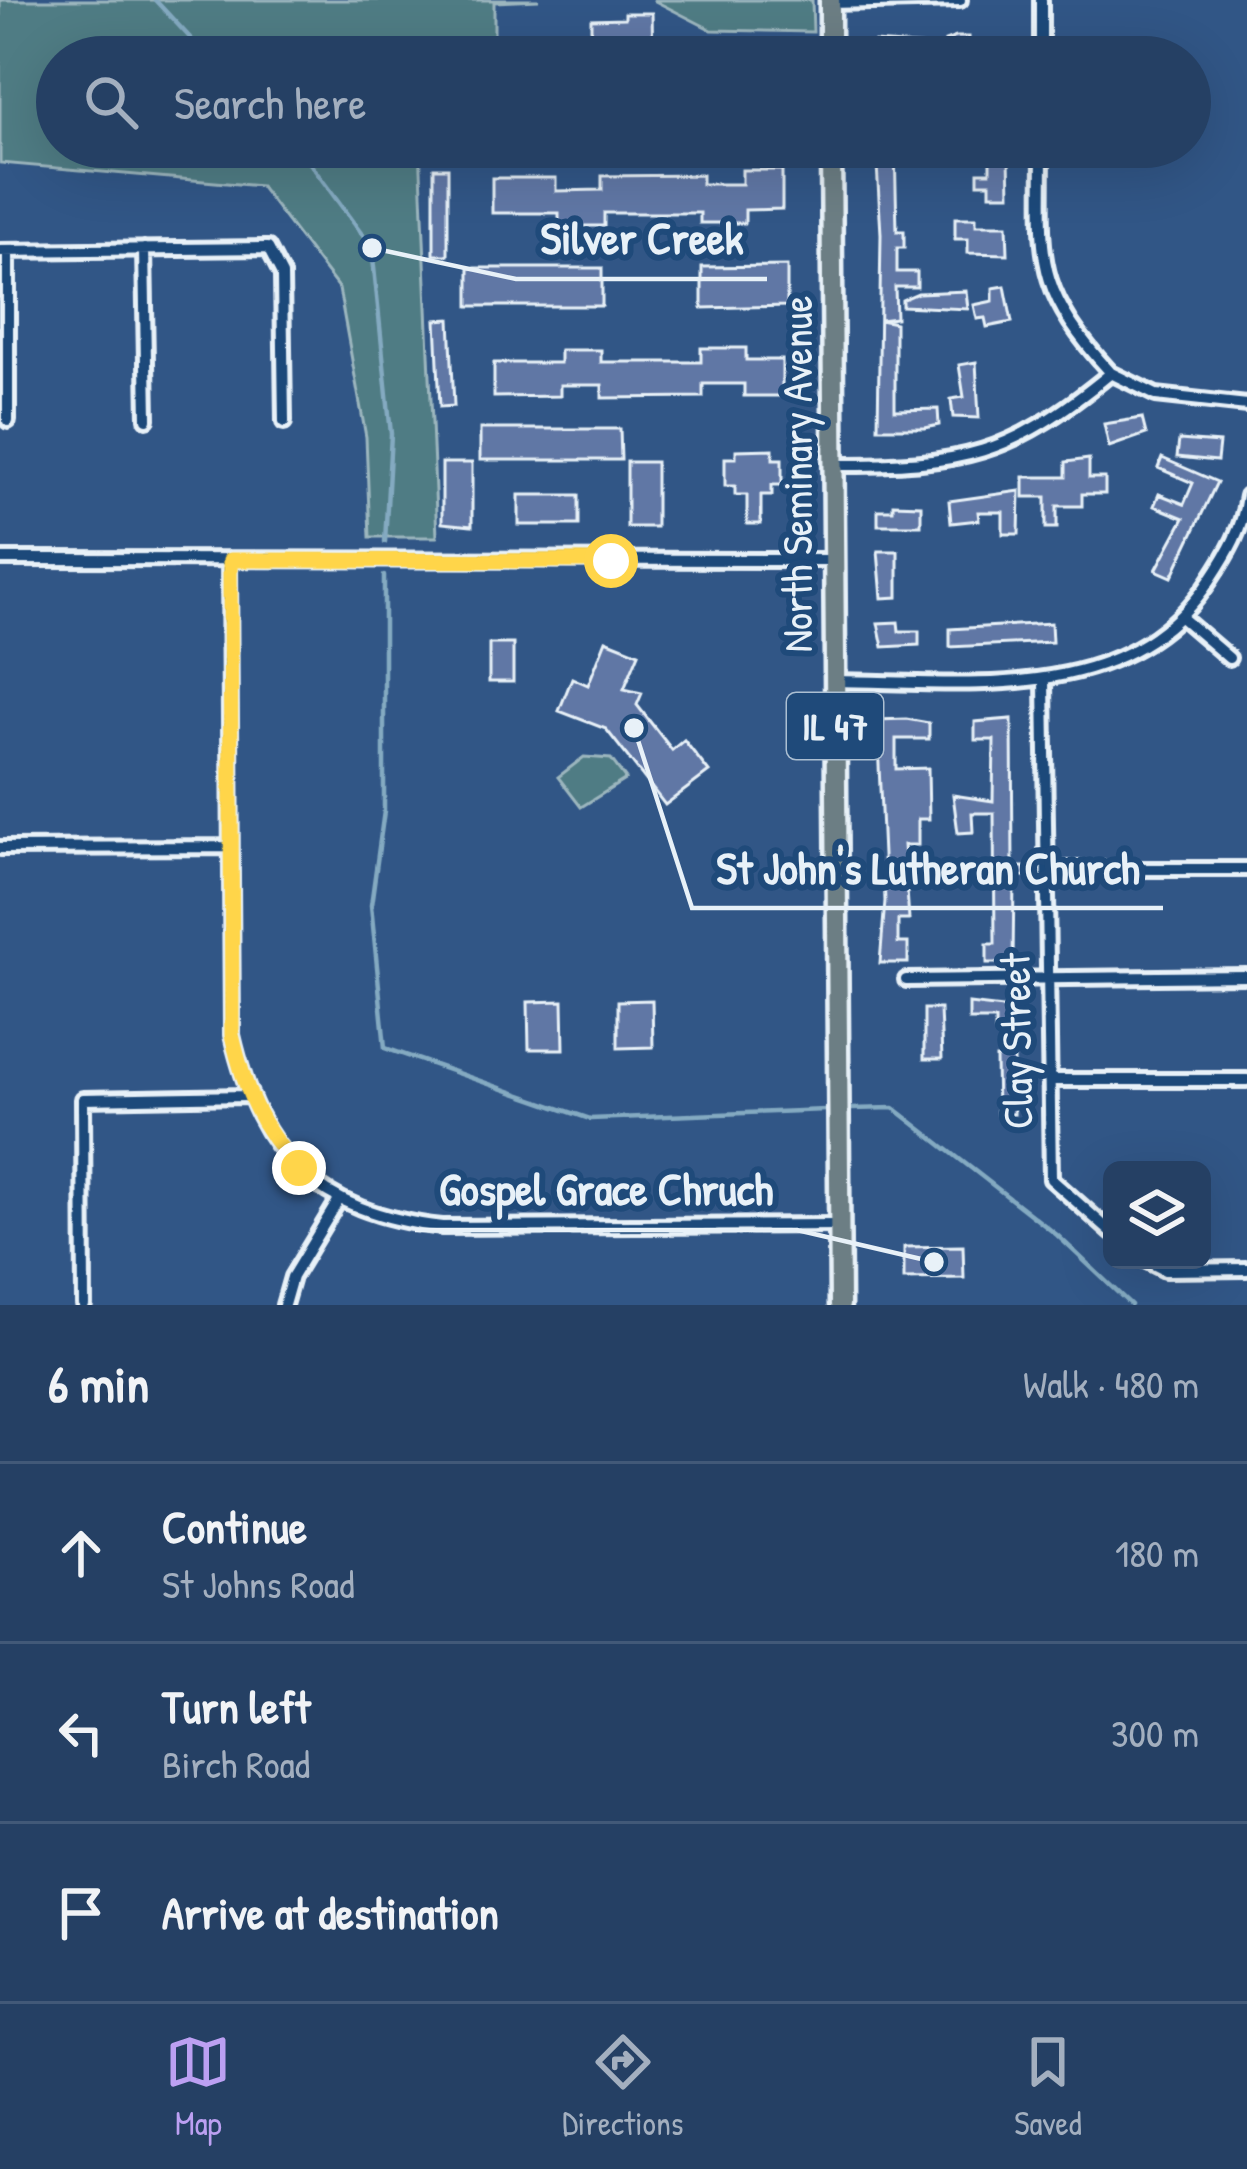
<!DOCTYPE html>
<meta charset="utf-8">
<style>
:root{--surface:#254064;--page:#2d476a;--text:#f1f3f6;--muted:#a3afbf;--line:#425978;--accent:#bca0f2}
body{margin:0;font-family:"Patrick Hand",sans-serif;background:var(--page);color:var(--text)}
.controls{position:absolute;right:36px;bottom:36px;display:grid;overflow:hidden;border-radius:18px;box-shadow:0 12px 48px #0002}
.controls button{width:108px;height:108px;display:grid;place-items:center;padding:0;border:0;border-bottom:3px solid var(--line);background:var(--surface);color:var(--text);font:60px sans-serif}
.stop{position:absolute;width:36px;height:36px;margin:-27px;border:9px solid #ffd54a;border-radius:50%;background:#fff}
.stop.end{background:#ffd54a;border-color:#fff;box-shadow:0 3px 12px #0008}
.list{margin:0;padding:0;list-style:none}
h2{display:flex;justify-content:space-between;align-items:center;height:156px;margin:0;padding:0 48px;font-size:51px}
h2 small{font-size:39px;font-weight:400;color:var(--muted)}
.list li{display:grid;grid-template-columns:78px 1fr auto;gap:36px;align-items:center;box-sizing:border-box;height:180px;padding:0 48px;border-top:3px solid var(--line)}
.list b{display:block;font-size:45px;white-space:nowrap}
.list p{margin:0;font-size:39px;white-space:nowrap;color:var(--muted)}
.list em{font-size:39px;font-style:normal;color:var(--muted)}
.icon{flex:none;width:66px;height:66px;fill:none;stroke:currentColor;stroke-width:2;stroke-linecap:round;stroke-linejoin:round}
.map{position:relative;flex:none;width:1247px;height:1305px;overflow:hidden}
.search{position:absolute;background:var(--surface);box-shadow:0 12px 48px #0002;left:36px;right:36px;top:36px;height:132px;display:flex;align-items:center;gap:30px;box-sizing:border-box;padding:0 42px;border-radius:66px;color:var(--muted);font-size:45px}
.sheet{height:696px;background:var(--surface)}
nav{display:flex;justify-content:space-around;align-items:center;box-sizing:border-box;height:168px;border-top:3px solid var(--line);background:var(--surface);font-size:33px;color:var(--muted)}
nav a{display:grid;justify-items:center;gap:6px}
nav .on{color:var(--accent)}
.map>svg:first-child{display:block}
.green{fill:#507b84;stroke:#9cb6be;stroke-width:3}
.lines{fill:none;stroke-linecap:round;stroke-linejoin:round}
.stream{stroke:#84aac1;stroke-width:4.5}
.building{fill:#6077a5;stroke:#e8f1f8;stroke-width:3}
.street-casing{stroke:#e8f1f8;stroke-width:20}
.primary-casing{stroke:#e8f1f8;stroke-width:27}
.street{stroke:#1f4a7a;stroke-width:10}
.primary{stroke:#6c7e84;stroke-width:18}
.route{stroke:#ffd54a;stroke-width:15}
.labels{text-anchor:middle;stroke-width:12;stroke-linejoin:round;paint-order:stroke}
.shield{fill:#1f4a7a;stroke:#acbfd2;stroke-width:3}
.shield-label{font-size:39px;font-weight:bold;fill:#e8f1f8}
.street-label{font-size:42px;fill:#e8f1f8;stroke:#1f4a7a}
.leader{fill:none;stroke:#e8f1f8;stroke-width:4.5}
.callout-dot{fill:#e8f1f8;stroke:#1f4a7a;stroke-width:4.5}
.callout-label{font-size:45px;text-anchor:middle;font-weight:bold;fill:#e8f1f8;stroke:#1f4a7a;stroke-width:12;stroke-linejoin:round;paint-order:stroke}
</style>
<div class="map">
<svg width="1247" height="1305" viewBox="0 0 1247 1305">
<rect width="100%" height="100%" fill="#315686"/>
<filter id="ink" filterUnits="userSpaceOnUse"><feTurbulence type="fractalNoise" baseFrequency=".00833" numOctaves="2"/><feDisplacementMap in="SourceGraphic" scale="24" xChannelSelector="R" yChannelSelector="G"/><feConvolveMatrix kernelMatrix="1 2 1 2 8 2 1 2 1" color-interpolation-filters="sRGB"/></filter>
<g filter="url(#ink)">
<path class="green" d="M0,0H539L494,2V57H57V147H420L437,537H370L366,437L339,289L260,186L0,163Z
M653,0H812L813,32L712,30Z
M584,757L611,759L626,779L581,807L558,777Z"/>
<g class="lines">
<path class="stream" d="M155,0L208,57
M298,147L372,248L391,434L385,542
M384,576V811L371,905L385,1048L590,1119L826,1110
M851,1109L894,1108L1057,1235L1131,1305"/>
</g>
<path class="building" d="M625,13H652L653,57H620V36H591V19L625,18Z
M956,37H969V57H875V42L946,47L945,41Z
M876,147H895L897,231H904V248H897V272H917V287H895L896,318L880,320L895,323V410L938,409L939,425L925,428H878L881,234Z
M990,160H1009L1010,194H990V183H978V172H990Z
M434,168H448V255H434Z
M742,170H782V209L745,210V223H700V213H604V226H559V213H492V178H556V191L602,190V176L702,175V184H742Z
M955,218H976V225H1007L1008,254L968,253V239H955Z
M787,266V306L702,308V267Z
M469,268H602V306H469Z
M1005,286L1012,322L987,327L985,318L977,319L974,305L993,301V288Z
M966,291L968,309L902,306V300L918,293Z
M450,319L454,406L440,407L436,320Z
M701,348H746V360H782V396H744V384H703V397L602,398V385H560V396L494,397V363H560V350H601V362H701Z
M976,362L979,418L953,417L951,399L964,397L959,365Z
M1142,418L1146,434L1109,447L1104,424Z
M480,429H620L621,460H480Z
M1179,440L1219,443L1217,461L1177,457Z
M773,449V459H782V485H772V495H761V524H747V495H735V486H725V458H736V450Z
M1162,458L1217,482L1172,577L1156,570L1184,518L1154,506L1159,494L1184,504L1193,483L1158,468Z
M1089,459V478H1105V494H1082V506H1057V528H1046V497H1024V477H1066V462Z
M627,462H656V527H627Z
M442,463H472V526L442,523Z
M1020,491L1019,534H1003V512H978L979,520L951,523L949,501Z
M519,495H579V525H519Z
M893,504L921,505V525H878V510H893Z
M878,551H898V597L882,598Z
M898,622L899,631H919V645L883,647L878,623Z
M1051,623L1052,642L950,647V629Z
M606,640L639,653L624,689L642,693L637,705L672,750L684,740L709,772L665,805L606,729L559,711L572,678L588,685Z
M489,644H513V682H489Z
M906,719L929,723V739H896V769L928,768L929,819H918V845H904L909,920H898V943H908V963H880L885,901L877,720Z
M1012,719L1013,867H1024L1025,876L1014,877L1013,963H987V944H995L994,813H972L973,832L958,833L953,795L993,801L994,740H975V722Z
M652,1000L653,1047L618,1048V1001Z
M563,1001L564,1049H529L528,1002Z
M969,1004L1011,1009L1012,1031L995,1032V1020H969Z
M924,1009H940L942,1059H924Z
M996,1058H1014V1114H997Z
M963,1246L964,1278L904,1279V1247Z"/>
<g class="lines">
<g class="street-casing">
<path id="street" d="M1041,0V57
M830,3L960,0
M1042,147C1042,259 1032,286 1111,373
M144,249L147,419
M0,251L268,248L282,275L284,422
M8,251V421
M833,465C963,465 1009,457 1111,373L1156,395L1247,405
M0,559L834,560
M229,560L232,1035C260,1156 316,1212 442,1227L839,1225
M1181,617L1229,658
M835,681C966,682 1127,707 1210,580C1228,553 1243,528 1247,496
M1044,681L1051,1179L1112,1233
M0,848L229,847
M1047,869H1247
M906,980L1247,976
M1049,1080H1247
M1145,1260L1165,1270L1247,1269
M84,1305L83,1099L246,1096
M284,1305L292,1277L338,1201"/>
</g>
<g class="primary-casing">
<path id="primary" d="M830,0V57
M831,147L840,1305"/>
</g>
<use href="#street" class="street"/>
<use href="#primary" class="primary"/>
</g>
</g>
<g class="lines" filter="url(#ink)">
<path class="route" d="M299,1168C259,1127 245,1090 232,1035L230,560L611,561"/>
</g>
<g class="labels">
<rect class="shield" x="787" y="693" width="96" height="66" rx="9"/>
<g class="shield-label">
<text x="835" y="740">IL 47</text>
</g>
<g class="street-label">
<text transform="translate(797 474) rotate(-90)" y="15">North Seminary Avenue</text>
<text transform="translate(1016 1041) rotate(-91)" y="15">Clay Street</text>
</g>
</g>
<path class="leader" d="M372 248L516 279H767M634 728L692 908H1163M934 1262L797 1230H415"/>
<g class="callout-dot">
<circle cx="372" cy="248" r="12"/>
<circle cx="634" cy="728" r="12"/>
<circle cx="934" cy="1262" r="12"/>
</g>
<g class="callout-label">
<text x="642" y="254">Silver Creek</text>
<text x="928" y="884">St John's Lutheran Church</text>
<text x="606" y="1205">Gospel Grace Chruch</text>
</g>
</svg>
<div class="controls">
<button><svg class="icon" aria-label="layers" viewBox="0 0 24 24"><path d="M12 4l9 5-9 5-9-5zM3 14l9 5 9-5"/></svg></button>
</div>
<div class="stop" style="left:611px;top:561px"></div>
<div class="stop end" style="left:299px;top:1168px"></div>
<div class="search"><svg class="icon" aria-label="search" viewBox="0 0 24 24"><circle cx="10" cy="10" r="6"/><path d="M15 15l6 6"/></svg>Search here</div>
</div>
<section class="sheet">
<h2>6 min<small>Walk · 480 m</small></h2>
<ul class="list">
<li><svg class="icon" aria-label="ahead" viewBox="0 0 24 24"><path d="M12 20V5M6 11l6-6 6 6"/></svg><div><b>Continue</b><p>St Johns Road</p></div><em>180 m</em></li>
<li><svg class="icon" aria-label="left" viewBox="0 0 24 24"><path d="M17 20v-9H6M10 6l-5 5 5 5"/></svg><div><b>Turn left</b><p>Birch Road</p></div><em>300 m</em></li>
<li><svg class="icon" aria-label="arrive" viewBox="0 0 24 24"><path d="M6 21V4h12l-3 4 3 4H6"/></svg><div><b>Arrive at destination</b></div></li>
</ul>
</section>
<nav>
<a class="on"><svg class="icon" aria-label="map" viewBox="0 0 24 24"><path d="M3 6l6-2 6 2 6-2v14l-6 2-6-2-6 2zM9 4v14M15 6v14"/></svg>Map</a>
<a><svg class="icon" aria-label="directions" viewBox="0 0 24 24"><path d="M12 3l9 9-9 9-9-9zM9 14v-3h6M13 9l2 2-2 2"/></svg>Directions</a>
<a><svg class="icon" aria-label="saved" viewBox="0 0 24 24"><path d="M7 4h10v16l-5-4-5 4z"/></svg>Saved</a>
</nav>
